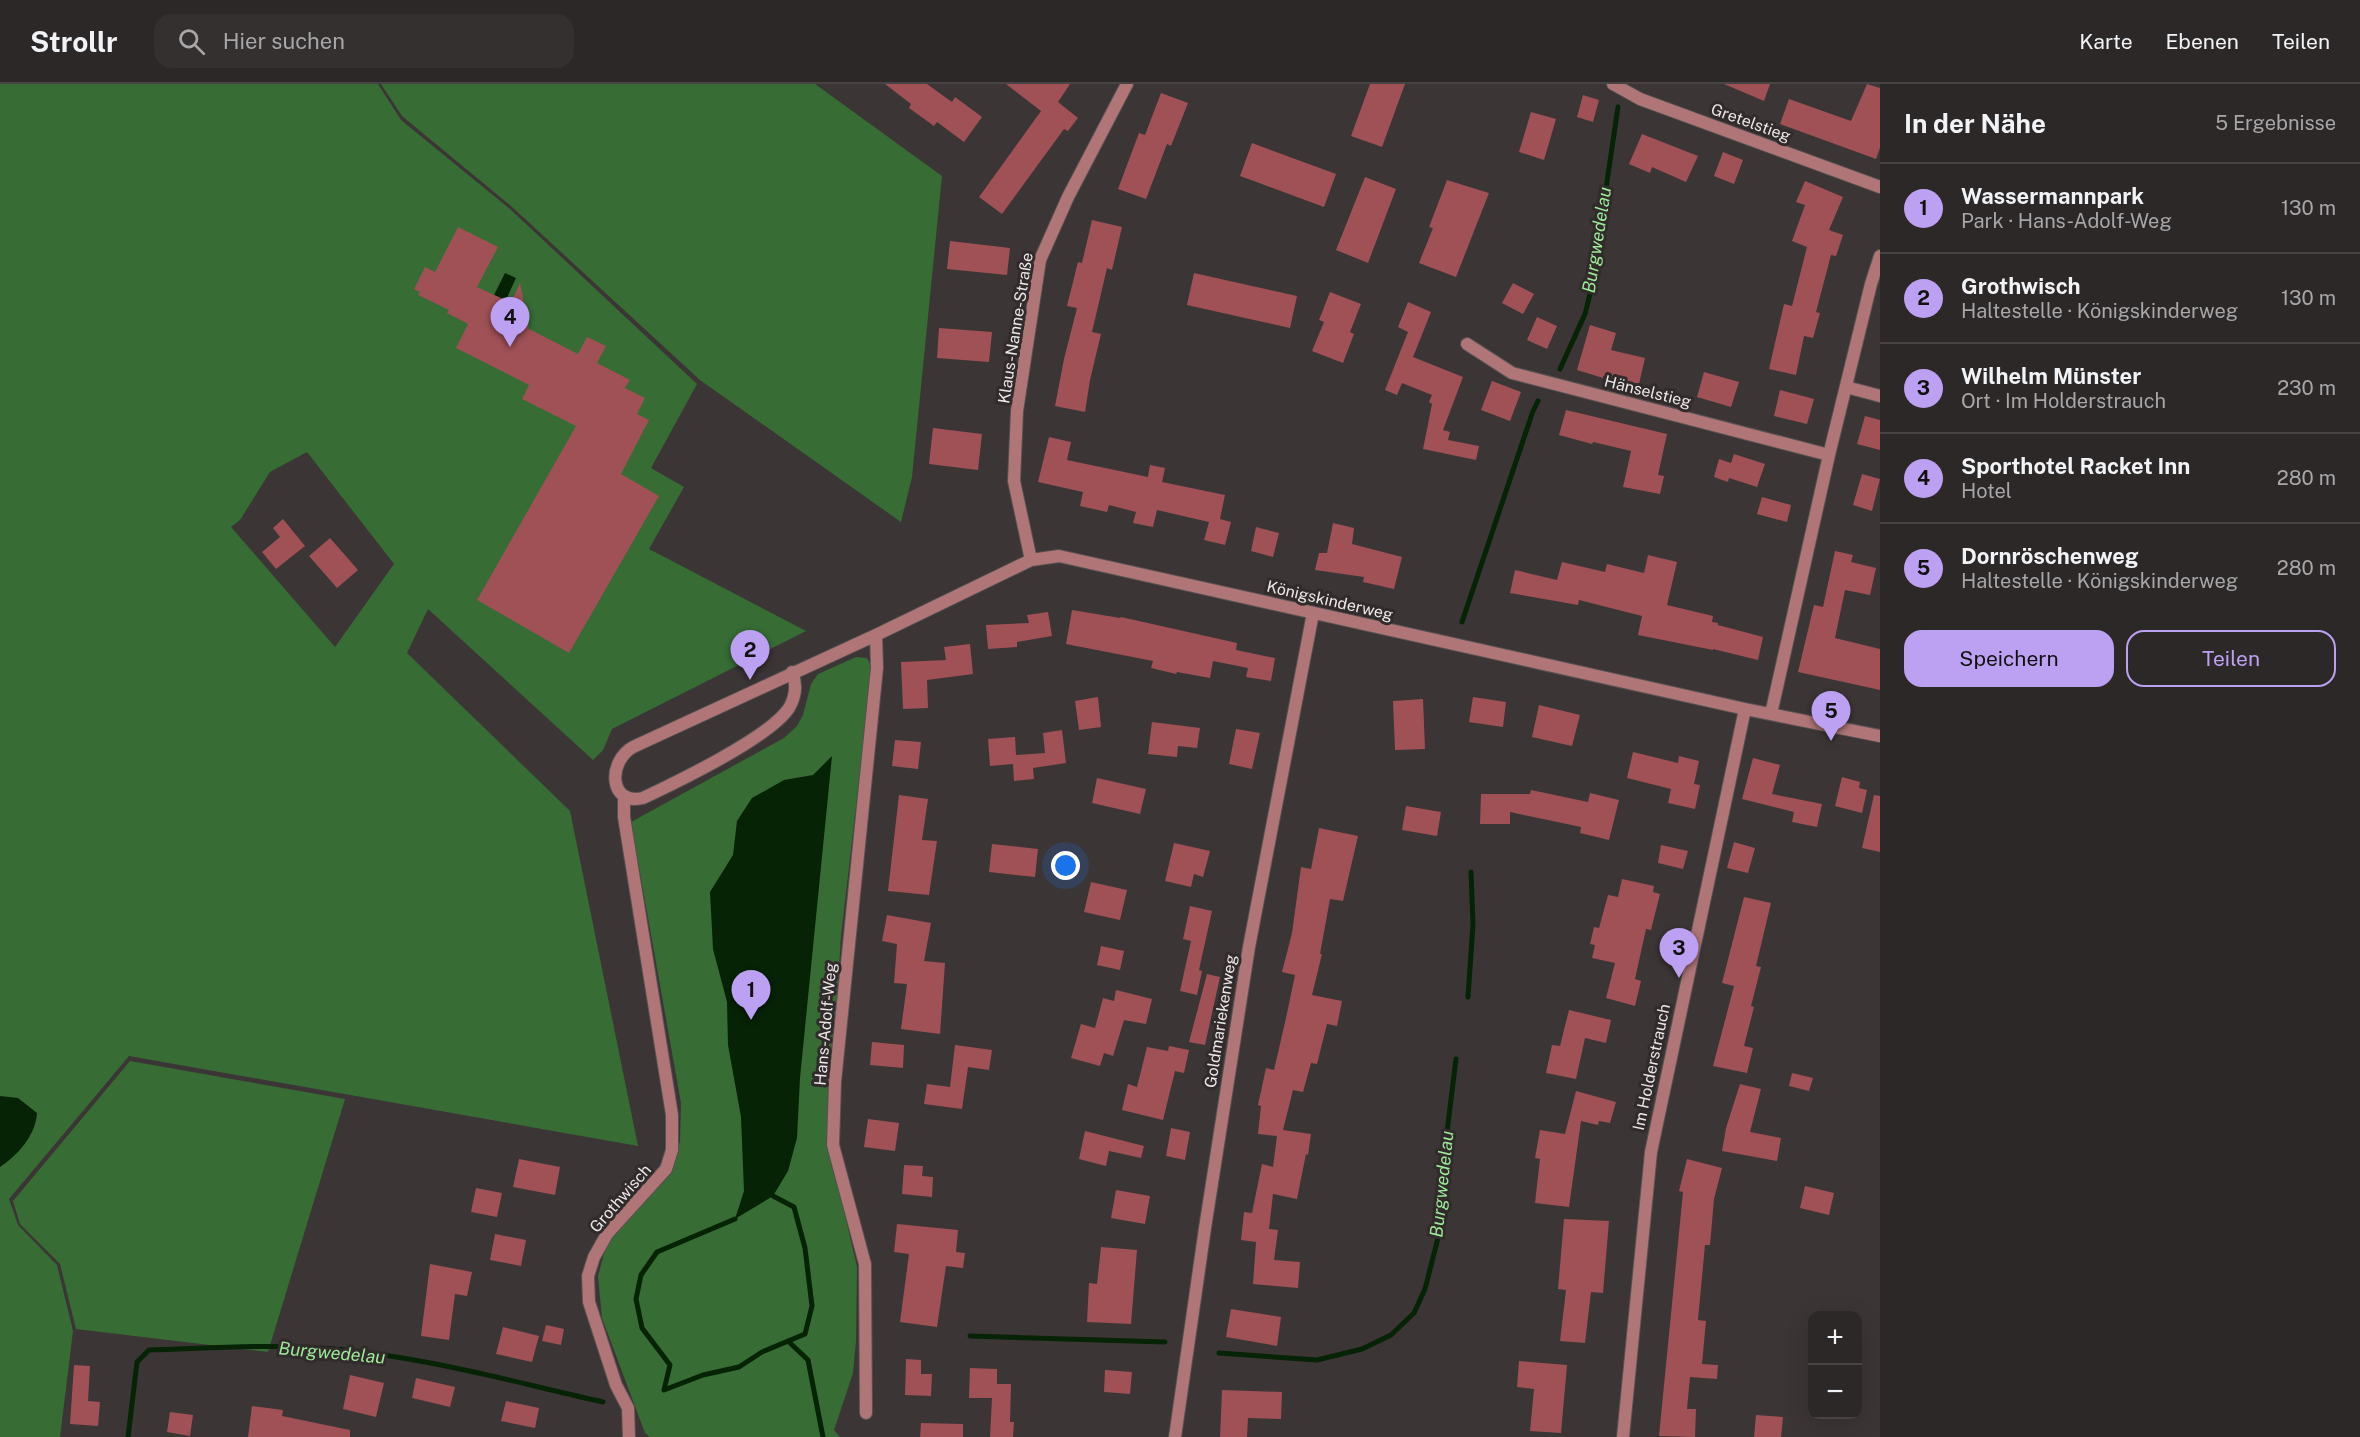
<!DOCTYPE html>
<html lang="de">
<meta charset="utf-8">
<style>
:root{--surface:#2d2828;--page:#353030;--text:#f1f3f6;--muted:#a7a6a8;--line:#484445;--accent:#bca0f2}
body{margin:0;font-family:"Public Sans",sans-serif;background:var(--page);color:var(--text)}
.controls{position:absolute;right:18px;bottom:18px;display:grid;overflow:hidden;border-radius:12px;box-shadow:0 6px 24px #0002}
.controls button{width:54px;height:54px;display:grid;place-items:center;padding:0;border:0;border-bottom:2px solid var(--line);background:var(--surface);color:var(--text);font:30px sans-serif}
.you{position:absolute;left:1066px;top:782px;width:21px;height:21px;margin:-15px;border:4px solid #fff;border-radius:50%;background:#1a73e8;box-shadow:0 0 0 9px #1a73e833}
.badge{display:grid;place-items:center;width:39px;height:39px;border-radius:50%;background:var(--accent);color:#111;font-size:20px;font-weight:700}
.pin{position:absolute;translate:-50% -50px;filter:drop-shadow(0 2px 3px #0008)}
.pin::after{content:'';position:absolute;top:32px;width:21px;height:18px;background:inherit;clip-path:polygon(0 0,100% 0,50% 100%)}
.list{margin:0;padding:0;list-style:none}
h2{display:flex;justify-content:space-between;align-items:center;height:78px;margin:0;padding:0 24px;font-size:26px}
h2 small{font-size:20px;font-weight:400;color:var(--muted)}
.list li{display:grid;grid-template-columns:39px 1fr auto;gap:18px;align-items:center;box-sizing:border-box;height:90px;padding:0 24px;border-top:2px solid var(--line)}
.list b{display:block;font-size:22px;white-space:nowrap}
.list p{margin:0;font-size:20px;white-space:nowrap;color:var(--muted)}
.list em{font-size:20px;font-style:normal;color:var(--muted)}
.actions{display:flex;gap:12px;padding:18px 24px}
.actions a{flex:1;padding:14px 0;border:2px solid var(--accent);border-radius:18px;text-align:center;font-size:21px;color:var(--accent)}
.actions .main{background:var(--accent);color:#111}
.icon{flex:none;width:33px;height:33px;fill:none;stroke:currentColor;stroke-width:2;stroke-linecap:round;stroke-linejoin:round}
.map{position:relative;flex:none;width:1880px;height:1353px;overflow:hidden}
header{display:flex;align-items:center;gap:36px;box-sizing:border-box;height:84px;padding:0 30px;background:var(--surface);border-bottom:2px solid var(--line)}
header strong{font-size:28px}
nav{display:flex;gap:33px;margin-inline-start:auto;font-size:21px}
.search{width:420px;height:54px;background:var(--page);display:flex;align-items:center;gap:15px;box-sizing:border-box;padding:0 21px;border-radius:18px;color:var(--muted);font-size:22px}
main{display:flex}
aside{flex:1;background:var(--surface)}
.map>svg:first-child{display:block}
.green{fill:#376c35;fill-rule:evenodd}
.water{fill:#062306}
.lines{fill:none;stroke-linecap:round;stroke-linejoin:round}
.stream{stroke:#062306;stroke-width:5}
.building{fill:#9f5156}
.street-casing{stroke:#585151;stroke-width:14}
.street{stroke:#af7577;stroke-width:12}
.labels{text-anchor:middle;stroke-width:6;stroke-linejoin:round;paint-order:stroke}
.street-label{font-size:16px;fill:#ece7e7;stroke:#322b2b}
.water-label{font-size:18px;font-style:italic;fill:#9dea99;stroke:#322b2b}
</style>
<header>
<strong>Strollr</strong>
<div class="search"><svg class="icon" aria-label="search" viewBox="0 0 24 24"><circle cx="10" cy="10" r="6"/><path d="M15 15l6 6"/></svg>Hier suchen</div>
<nav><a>Karte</a><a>Ebenen</a><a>Teilen</a></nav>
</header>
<main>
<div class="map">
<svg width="1880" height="1353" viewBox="0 0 1880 1353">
<rect width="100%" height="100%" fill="#3c3535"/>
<path class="green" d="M0,0H378L401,36L510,125L697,300L651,384L684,403L649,465L806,547L612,645L603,666L593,676L428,525L407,569L570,727L638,1062L129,972L9,1115L18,1141L57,1181L73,1247L60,1353H0ZM307,368L394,480L335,563L231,443L240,436L270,388Z
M381,0H815L942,92L912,393L901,438L700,296L511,122L402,32Z
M856,573L867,574L872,584L841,852L828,1058L857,1183L856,1257L853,1289L834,1346L840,1353H650L645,1349L602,1234L598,1192L606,1162L624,1118L668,1081L680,1058L681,1019L631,738L784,654L797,642L803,631L811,600L818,590Z
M130,977L345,1015L268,1268L76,1245L60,1180L20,1140L13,1117Z"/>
<path class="water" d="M505,189L516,194L506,216L494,211Z
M832,672L800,994L797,1054L788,1087L773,1112L735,1135L744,1107L741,1033L728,961L727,918L713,865L710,808L733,771L737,737L752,714L784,696L813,691Z
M0,1012L18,1014L37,1029C36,1051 17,1072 0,1083Z"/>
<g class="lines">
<path class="stream" d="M1560,285L1585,230L1591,206L1618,23
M1462,538L1533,327L1538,317
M1468,913L1473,840L1471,788
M970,1252L1165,1258
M788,1257L808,1276L823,1353
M1219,1269L1317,1276L1362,1265L1391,1251L1414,1229L1425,1205L1438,1154V1121L1456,975
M664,1306L703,1291L739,1283L762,1268L805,1250L812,1222L805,1164L794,1123L773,1112
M664,1306L670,1281L642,1244L636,1215L641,1191L657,1168L735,1135
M128,1353L137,1278L149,1266C220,1264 292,1258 362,1268C443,1278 523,1300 603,1318"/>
</g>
<path class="building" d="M885,0H927L952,18L955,13L982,33L964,58L937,38L934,42L909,24L911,20Z
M1006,0H1070L1058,18L1078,34L1068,47L1064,45L1002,130L979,113L1041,27Z
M1370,0H1405L1382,63L1351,52Z
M1724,0H1770L1764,17Z
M1867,0L1880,4V64L1876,75L1780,40L1789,15L1851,37Z
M1161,9L1188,19L1171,62L1167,60L1146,115L1118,105L1139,49L1145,51Z
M1583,11L1599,16L1593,38L1577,33Z
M1531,28L1556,35L1544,76L1519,68Z
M1642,50L1698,72L1686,98L1652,83L1650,89L1629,80Z
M1252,59L1336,90L1324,123L1240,92Z
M1723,68L1743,76L1734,100L1714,92Z
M1365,93L1396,105L1368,179L1336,166Z
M1447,96L1489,109L1456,193L1419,179L1433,144L1429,143Z
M1805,97L1843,113L1829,146L1843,151L1836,172L1831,171L1816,228L1820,229L1813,254L1804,252L1796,291L1769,285L1784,220L1792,222L1807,163L1792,157L1805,121L1796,118Z
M1092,136L1122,143L1112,186L1107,184L1092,248L1101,250L1090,296L1085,328L1055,322L1064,275L1077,224L1067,222L1078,178L1082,179Z
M458,143L498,163L477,203L511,219L520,199L529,245L578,270L587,253L606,262L597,279L630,296L625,304L645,314L637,330L649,336L621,390L659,412L569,569L477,516L576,342L522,315L529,301L456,264L468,240L447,229L449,226L418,211L420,208L414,205L425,183L435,188Z
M950,157L1010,164L1007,191L947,185Z
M1194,189L1297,212L1290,244L1187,221Z
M1513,199L1534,210L1523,230L1502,219Z
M1330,208L1361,220L1350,248L1354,250L1343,279L1312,267L1324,238L1319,236Z
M1408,218L1431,228L1413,273L1463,293L1443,346L1450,348L1448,356L1479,362L1476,376L1423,365L1432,320L1429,318L1432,311L1402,299L1397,311L1385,306L1408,248L1398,243Z
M1537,233L1557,242L1547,265L1527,256Z
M1590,241L1616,249L1611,266L1645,274L1639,300L1603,292V294L1577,286Z
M939,244L992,248L989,278L937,274Z
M1704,288L1739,298L1731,323L1697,313Z
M1492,297L1521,308L1510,337L1481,326Z
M1780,306L1814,315L1807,340L1774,332Z
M1566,326L1667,350L1658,391L1664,392L1660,410L1623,403L1631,367L1593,358L1592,360L1559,351Z
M1865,332L1880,336V366L1857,360Z
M933,344L982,350L978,386L929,380Z
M1049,353L1071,358L1067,376L1148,393L1150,381L1165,384L1162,398L1225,411L1220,435L1231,438L1225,461L1204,456L1209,438L1157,426L1153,443L1133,439L1136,428L1109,421L1107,428L1080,422L1083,408L1038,398Z
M1734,370L1765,380L1757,403L1729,394L1728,398L1714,393L1719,375L1731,379Z
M1862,390L1880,395L1872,427L1853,421Z
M1762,413L1791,421L1787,438L1757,430Z
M283,435L305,462L276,485L262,468L280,453L273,444Z
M1333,439L1354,444L1352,460L1402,473L1394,505L1363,498L1364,493L1315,486L1319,469H1327Z
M1256,443L1279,449L1273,473L1251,467Z
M330,454L358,486L337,504L309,472Z
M1835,467L1853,471L1851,478L1876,484L1870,511L1845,506L1835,554L1880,565V606L1798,588L1814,521L1823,523Z
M1648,471L1677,478L1667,521L1713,532L1712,538L1718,539V541L1763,553L1758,576L1713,565V566L1638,551L1642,532L1579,516L1578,521L1510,509L1515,486L1557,496L1562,478L1605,488L1607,480L1644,489Z
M1072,526L1120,534L1121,533L1237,559L1236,566L1275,574L1271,597L1246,593L1248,584L1213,577L1210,594L1177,588L1176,590L1151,584L1153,577L1066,560Z
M1048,528L1052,552L1017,558V563L988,565L986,541L1029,539L1027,531Z
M970,560L973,590L927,596L928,624L903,625L901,578L946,576L944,563Z
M1098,613L1101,643L1079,646L1075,617Z
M1473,613L1506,618L1503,643L1469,638Z
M1423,615L1425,665L1395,666L1393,617Z
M1539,621L1580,631L1572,662L1532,653Z
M1152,638L1200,644L1197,664L1178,662L1177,673L1148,670Z
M1236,645L1260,649L1252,685L1229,680Z
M1062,646L1066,679L1033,684L1034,695L1014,697L1013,680L990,682L988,655L1015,653L1016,671L1045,669L1043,649Z
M895,656L921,658L918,685L892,682Z
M1633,668L1678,679L1679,672L1699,677L1694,700L1700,701L1695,725L1668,719L1671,705L1627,694Z
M1753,674L1780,681L1772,710L1822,720L1817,743L1792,738L1794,728L1742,715Z
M1842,693L1860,698L1859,704L1867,706L1862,729L1835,722Z
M1097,694L1146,705L1140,730L1092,719Z
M1531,706L1588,718L1590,709L1619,716L1609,756L1580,749L1581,743L1510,728V740H1480L1481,710H1530Z
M899,711L928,715L922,756L937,757L929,811L888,807Z
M1874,711L1880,712V768L1862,764Z
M1406,722L1441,728L1437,752L1402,746Z
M1319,744L1358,752L1343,817L1330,815L1320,870H1322L1312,911L1342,917L1337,942L1327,940L1317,980L1311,979L1303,1008L1293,1006L1283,1046L1311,1050L1308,1071L1306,1070L1297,1115L1273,1110L1269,1145L1278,1146L1274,1176L1300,1178L1298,1204L1253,1200L1256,1158L1241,1156L1244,1128L1252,1129L1262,1080L1273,1083L1277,1052L1258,1050L1261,1022L1258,1021L1266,984L1274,986L1286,934L1295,891L1282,888L1292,849L1301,783L1311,785Z
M1734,758L1755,764L1748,789L1727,784Z
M1174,759L1210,767L1203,793L1194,790L1191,803L1165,797Z
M992,760L1038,765L1035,793L989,788Z
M1661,761L1688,767L1683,785L1658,779Z
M1622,795L1654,802L1653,808L1660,810L1651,846L1646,845L1635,895L1641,897L1635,922L1606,914L1615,879L1592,874L1595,861L1590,860L1594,843L1599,844L1608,811L1618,813Z
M1091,798L1127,806L1120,836L1084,828Z
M1744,813L1771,819L1756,882L1761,883L1751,922L1754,923L1744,962L1753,964L1747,989L1713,982L1734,902L1722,899Z
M1190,822L1212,827L1199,886L1202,887L1197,911L1180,907L1191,857L1183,855Z
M887,831L931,839L924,877L945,879L940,950L901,945L907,900L894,899L897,860L882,857Z
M1101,862L1124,867L1120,886L1097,881Z
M1207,890L1220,893L1205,961L1189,958Z
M1116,906L1152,915L1146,940L1124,936L1113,972L1104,969L1100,982L1071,974L1081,940L1095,944L1103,914L1114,917Z
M1569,926L1611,936L1606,959L1585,954L1576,995L1546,989L1552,961L1560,962Z
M872,958L904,961L903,984L870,981Z
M955,961L992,966L989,986L968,983L962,1025L924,1020L927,1000L950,1003Z
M1169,962L1189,966L1184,989L1175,987L1163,1036L1122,1026L1128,1000L1137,1003L1147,963L1168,967Z
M1792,989L1813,994L1809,1007L1789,1002Z
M1740,1000L1761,1005L1750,1048L1781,1054L1777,1077L1722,1067L1726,1044Z
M1576,1007L1616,1018L1610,1039L1599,1037L1598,1041L1581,1037L1569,1123L1535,1119L1540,1075L1535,1074L1540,1046L1565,1050Z
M868,1035L899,1039L895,1067L864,1063Z
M1171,1044L1190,1048L1185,1076L1166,1072Z
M1085,1047L1144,1062L1141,1074L1109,1067L1106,1082L1079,1075Z
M519,1075L560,1083L555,1111L513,1103Z
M1687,1075L1722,1084L1714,1115L1710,1161H1705L1698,1236L1706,1237L1702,1280L1718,1281L1717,1295L1690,1293L1687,1325H1696L1695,1353L1659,1352L1683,1108L1679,1107Z
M904,1081L923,1082L922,1092L933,1093L932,1113L902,1110Z
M1805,1102L1834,1109L1829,1131L1800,1124Z
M476,1104L502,1109L497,1133L471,1128Z
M1116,1106L1150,1112L1145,1140L1111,1134Z
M1564,1135L1609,1137L1603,1209L1591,1208L1585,1259L1560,1257L1566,1206L1558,1205Z
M897,1140L958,1146L956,1168L965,1169L963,1184L946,1182L937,1243L900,1238L909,1170L894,1168Z
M495,1150L526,1156L521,1182L490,1176Z
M1101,1163L1137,1166L1131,1240L1087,1238L1089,1199L1097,1200Z
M430,1180L472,1188L467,1212L455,1210L449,1256L421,1252Z
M1231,1225L1281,1233L1277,1262L1226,1253Z
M546,1241L564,1245L561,1261L542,1257Z
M503,1243L539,1252L532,1278L496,1270Z
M906,1275L921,1276V1290H932L931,1312L905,1311Z
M1519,1277L1567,1281L1561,1349L1530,1347L1534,1305L1517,1303Z
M74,1281L90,1282L88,1317L100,1318L98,1342L70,1340Z
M970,1284L997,1285V1300H1011L1010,1338H1014L1013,1353H990L992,1314H969Z
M1105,1286L1132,1288L1130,1310L1104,1308Z
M350,1291L384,1299L376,1333L343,1325Z
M416,1294L455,1303L450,1323L412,1314Z
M1222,1306L1282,1308L1281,1335L1248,1334L1247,1353H1220Z
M506,1317L539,1324L535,1344L501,1337Z
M252,1322L283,1326L282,1332L350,1346V1353H248Z
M170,1328L193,1331L190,1352L167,1348Z
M1756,1331L1783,1333L1781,1353H1754Z
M921,1339L963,1340V1353H920Z"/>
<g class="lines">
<g class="street-casing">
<path id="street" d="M1613,0L1640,15L1880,103
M1467,260L1512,289L1829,371
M1846,303L1880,312
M1031,476L1014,397L1017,327L1040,176L1068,113L1127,0
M792,588C797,600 796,612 789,624C770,653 677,698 643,714C609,722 607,678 633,663L876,551L1031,476L1059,472L1745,625L1880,652
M1771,630L1829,371L1871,200L1880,172
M624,712V733L672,1031V1066L666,1085L607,1150L594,1173L588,1192L589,1218L616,1301L628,1324L629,1353
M866,1329L865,1180L833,1061L835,998L877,584L876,551
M1175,1353L1205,1144L1249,863L1313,529
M1623,1353L1651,1068L1745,625"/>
</g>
<use href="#street" class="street"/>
</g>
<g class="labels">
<g class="street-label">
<text transform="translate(1751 38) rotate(20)" y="6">Gretelstieg</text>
<text transform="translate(1015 244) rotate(-81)" y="6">Klaus-Nanne-Straße</text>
<text transform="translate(1648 307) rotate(14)" y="6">Hänselstieg</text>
<text transform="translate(1330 516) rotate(13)" y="6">Königskinderweg</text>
<text transform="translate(1220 937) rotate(-81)" y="6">Goldmariekenweg</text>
<text transform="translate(825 940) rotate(-85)" y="6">Hans-Adolf-Weg</text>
<text transform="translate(1651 983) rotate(-78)" y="6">Im Holderstrauch</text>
<text transform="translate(620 1114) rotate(-49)" y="6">Grothwisch</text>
</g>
<g class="water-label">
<text transform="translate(1597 156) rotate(-81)" y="6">Burgwedelau</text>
<text transform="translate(1442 1100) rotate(-84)" y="6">Burgwedelau</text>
<text transform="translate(332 1269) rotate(5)" y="6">Burgwedelau</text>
</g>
</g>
</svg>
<div class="controls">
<button>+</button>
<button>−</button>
</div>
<div class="you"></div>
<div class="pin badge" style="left:751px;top:936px">1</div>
<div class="pin badge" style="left:750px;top:596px">2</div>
<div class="pin badge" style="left:1679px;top:894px">3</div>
<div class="pin badge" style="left:510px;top:263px">4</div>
<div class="pin badge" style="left:1831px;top:657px">5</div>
</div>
<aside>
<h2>In der Nähe<small>5 Ergebnisse</small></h2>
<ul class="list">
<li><span class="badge">1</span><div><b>Wassermannpark</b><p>Park · Hans-Adolf-Weg</p></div><em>130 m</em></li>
<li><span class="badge">2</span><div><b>Grothwisch</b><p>Haltestelle · Königskinderweg</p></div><em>130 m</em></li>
<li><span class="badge">3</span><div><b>Wilhelm Münster</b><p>Ort · Im Holderstrauch</p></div><em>230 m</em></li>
<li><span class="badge">4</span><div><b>Sporthotel Racket Inn</b><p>Hotel</p></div><em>280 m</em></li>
<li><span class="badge">5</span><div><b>Dornröschenweg</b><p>Haltestelle · Königskinderweg</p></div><em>280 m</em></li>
</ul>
<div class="actions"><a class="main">Speichern</a><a>Teilen</a></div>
</aside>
</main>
